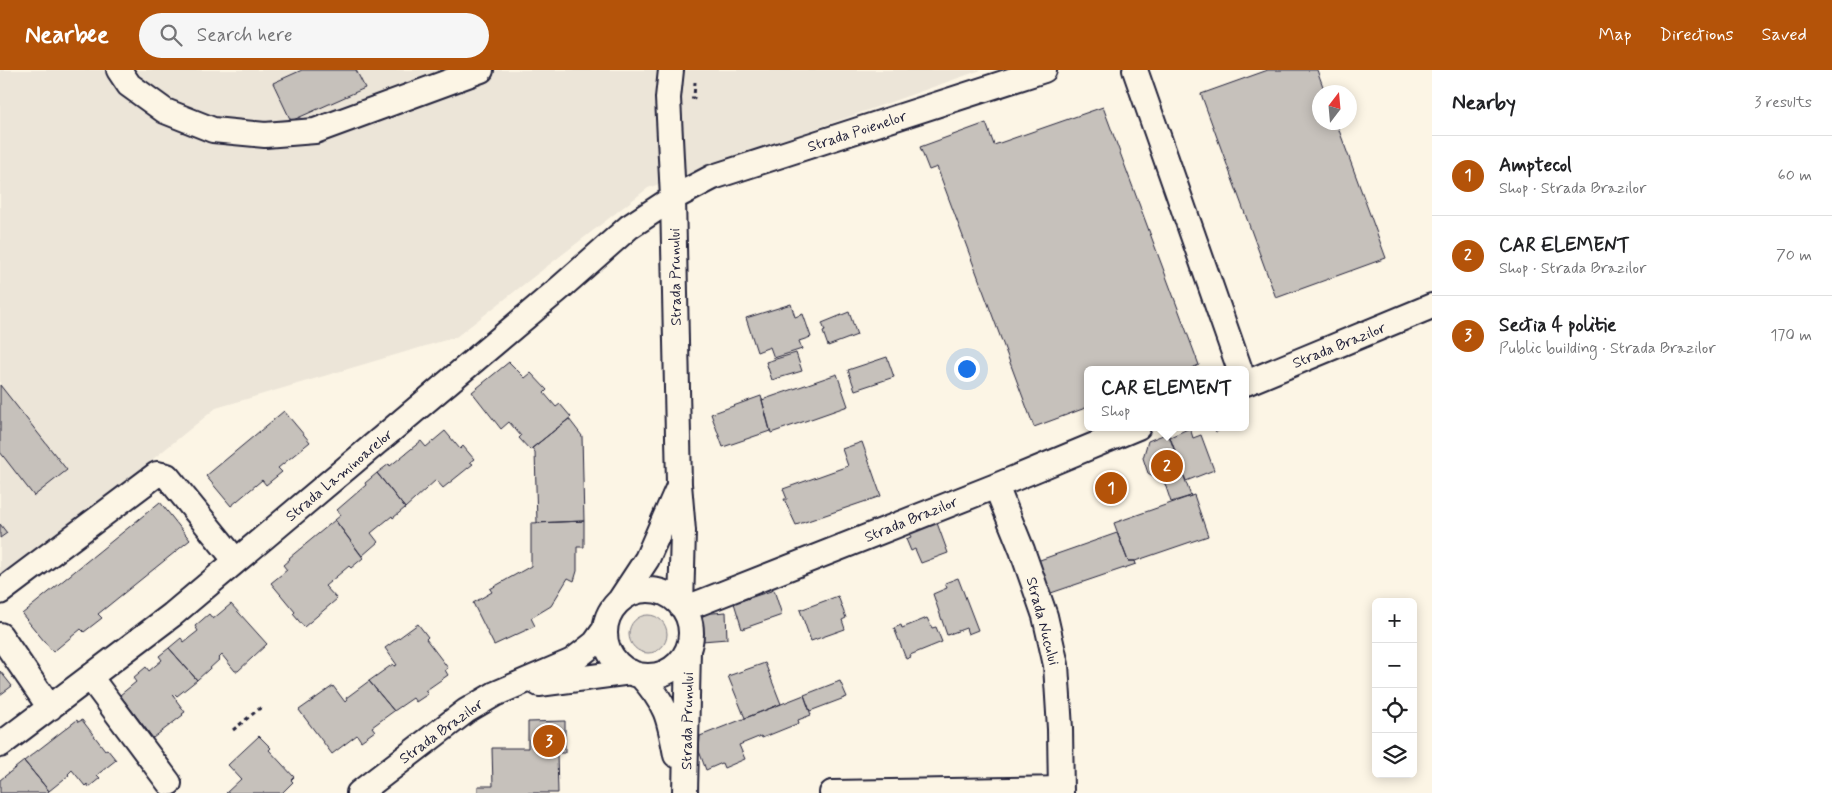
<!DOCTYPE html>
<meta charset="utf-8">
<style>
:root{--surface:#fff;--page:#f6f6f6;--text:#202124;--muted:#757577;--line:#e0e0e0;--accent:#b45309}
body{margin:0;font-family:Mynerve,sans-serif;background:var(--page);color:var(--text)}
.controls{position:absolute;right:15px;bottom:15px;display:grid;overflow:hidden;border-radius:8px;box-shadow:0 2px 12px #0003}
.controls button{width:45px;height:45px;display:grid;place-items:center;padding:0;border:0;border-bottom:1px solid var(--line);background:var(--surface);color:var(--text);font:25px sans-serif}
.compass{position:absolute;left:1312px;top:15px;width:45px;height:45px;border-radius:50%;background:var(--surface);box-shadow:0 2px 12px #0003;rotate:16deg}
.you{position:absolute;left:966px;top:298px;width:18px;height:18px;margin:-12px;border:4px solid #fff;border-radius:50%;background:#1a73e8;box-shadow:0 0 0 8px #1a73e833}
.badge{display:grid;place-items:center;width:32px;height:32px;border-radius:50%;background:var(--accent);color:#fff;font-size:16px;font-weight:700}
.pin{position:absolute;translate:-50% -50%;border:2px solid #fff;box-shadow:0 1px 5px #0006}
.popup{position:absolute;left:1084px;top:296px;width:165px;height:65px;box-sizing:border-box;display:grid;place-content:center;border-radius:8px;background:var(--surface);filter:drop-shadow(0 1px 4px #0005);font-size:16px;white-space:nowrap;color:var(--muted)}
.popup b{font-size:19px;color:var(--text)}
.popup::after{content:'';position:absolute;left:50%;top:100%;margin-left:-10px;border:10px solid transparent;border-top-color:var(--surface)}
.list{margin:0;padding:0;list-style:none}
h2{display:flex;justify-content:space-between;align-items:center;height:65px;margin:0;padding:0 20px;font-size:21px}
h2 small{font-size:16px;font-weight:400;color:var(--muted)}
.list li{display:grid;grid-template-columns:32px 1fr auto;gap:15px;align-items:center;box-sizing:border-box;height:80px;padding:0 20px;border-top:1px solid var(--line)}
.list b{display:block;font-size:19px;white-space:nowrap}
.list p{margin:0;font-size:16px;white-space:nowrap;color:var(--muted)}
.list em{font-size:16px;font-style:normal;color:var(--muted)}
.icon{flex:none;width:28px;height:28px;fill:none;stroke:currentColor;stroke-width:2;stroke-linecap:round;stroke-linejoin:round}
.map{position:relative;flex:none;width:1432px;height:723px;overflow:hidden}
header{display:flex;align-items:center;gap:30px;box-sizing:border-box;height:70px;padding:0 25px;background:var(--accent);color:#fff}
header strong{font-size:24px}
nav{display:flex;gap:28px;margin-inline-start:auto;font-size:18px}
.search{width:350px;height:45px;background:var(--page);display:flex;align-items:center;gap:12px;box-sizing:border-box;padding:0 18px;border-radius:28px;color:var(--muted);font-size:19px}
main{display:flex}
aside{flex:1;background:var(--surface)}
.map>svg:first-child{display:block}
.built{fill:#ece5d8}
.green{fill:#dcd6cc;stroke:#7f7c84}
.building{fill:#c6c1bb;stroke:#22223b}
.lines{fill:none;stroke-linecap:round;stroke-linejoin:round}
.minor-casing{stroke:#22223b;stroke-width:28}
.path{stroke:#22223b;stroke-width:3;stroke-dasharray:4 4;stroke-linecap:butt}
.minor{stroke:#fcf5e5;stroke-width:24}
.labels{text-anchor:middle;stroke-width:4.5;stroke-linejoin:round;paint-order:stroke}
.street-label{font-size:15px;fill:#22223b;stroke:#fcf5e5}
</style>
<header>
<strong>Nearbee</strong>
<div class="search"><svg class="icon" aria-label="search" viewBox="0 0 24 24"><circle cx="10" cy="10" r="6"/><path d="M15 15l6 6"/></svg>Search here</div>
<nav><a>Map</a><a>Directions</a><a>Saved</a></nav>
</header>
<main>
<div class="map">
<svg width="1432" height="723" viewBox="0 0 1432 723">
<rect width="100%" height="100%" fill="#fcf5e5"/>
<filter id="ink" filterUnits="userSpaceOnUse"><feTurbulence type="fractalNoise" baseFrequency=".02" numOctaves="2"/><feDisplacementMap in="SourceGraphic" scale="10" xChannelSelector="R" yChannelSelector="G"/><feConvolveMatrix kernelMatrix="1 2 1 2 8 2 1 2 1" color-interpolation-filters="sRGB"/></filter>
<g filter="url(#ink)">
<path class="built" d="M0,0H981L648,118L456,267L216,338L0,513Z"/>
<path class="green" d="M629 564a19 19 0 1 1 38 0a19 19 0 1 1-38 0Z"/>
<path class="building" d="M302,0H356L365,18L291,51L273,13Z
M1268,0H1317L1325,22H1320V52H1336L1386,188L1276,228L1201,24Z
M1103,37L1199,295L1187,300H1088V337L1034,357L937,97L929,100L920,77L986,53L994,75Z
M791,234L795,247L803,244L811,267L799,271L802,279L774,288L770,277L757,282L746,248Z
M849,242L857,265L828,276L823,262L825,261L822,253Z
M796,283L802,301L772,310L766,292Z
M887,287L894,307L855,320L848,300Z
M509,292L525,308L531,303L547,320L544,323L556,337L560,334L571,347L530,380L519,368L521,366L509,352L501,359L472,322Z
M837,304L848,336L771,363L762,330Z
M0,315L67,400L34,426L0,382Z
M761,326L770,361L723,377L711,344Z
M284,341L310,372L278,398L282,402L266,415L262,410L231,436L206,406Z
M569,349L582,366L584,451L537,453L535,382L532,378Z
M1214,357H1224V358L1216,362Z
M1190,358L1193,368L1201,365L1214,400L1186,411L1170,367Z
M445,361L460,379L463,376L474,389L470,392L473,394L443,418L436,410L405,438L377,403L389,394L390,396L421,371L426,377Z
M1168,363L1191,426L1171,432L1165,414L1148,403L1143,388L1148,371Z
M862,372L881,426L796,455L784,429H787L783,419L848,396L842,379Z
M377,403L405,438L393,448L392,446L371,463L378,472L362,486L335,450L341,445L337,440L366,415L365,413Z
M1194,425L1208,466L1135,491H1128L1114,453Z
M160,432L190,470L98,544L102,548L84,562L81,559L53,582L22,544Z
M335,450L363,488L351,498L349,496L325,516L337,529L304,557L293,544L295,542L271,513L287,500L283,495L290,489L289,488Z
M584,451V477H577V501L574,511L568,508L551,536L531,548L535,556L494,575L473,533L492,522L490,519L531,496V453Z
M937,453L948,483L921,493L915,479L911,481L906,469L911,467L909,463Z
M0,454L7,463L0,468Z
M1117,463L1128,491H1135L1136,494L1048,524L1037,491Z
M958,508L978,560L968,564L966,558L947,565L933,524L947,518L945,513Z
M774,520L782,545L742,559L734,533Z
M838,526L846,548L842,550L845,559L811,571L800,540Z
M231,534L267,574L238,601H235L222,585L219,588L220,589L197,610L169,578L181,568L184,572L198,561L195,556L209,544L213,549Z
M726,542L727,569L702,571L700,544Z
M927,548L932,558L936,557L942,572L910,585L911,587L906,589L894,558L901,555L902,558Z
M418,554L428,567L426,569L448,598L445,600L448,605L425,621L428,624L416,632L413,628L394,641L369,611L393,594L394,596L397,595L385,578Z
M169,578L197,610L177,626L175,624L173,626L185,642L182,644L183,645L153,668L120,625L136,612L133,608L146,597L149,601L162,590L159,586Z
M765,593L781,634L745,648L728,606Z
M0,601L12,616L0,625Z
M369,611L394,641L372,657L375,661L361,671L357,665L332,684L299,640L333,616L345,632L347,630L346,628Z
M840,611L847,627L810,641L804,625Z
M804,625L811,645L798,650L799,653L762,668L761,666L739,675L745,689L724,698L722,693L706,700L699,681L700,666Z
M77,650L78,652L82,650L105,680L107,679L116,690L97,705L100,708L89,717L87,714L85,716L72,700L68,704L69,705L49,721L24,691Z
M565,651V683H557L558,723H478V716H493L492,678H528V652Z
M259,666L271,678L269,680L294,707L291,710L293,712L282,723H226L241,709L228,695Z
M24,691L49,721L47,723H0V710Z"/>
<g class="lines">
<g class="minor-casing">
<path id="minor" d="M119,0L129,15L165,41L213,60L265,65L315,61L481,0
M671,0L668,28L673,128L679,414L683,461L681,536
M1135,0L1240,300
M1246,313L1432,236
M996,416L1022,480L1045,546L1056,595L1060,659L1061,723
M605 563a43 43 0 1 1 86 0a43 43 0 1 1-86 0Z
M0,522L157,404L167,406L236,491
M620,530L647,489L678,418
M684,539L996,416L1138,357
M0,565L50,638
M641,606C667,635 669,647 676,685
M90,607L169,713
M539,614L631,602
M0,675L172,545L560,218L629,157L673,128L713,107L1044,0
M359,723L466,641L495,624L572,591L595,573L605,559
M685,723L688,579
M832,723L1061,719"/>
</g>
<path class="path" d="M691,28H694L695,12
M233,660L264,635"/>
<use href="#minor" class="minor"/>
</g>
</g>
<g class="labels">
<g class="street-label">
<text transform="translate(857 61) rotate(-18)" y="5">Strada Poienelor</text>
<text transform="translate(675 207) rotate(-91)" y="5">Strada Prunului</text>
<text transform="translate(1339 275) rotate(-22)" y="5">Strada Brazilor</text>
<text transform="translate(339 405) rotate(-40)" y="5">Strada Laminoarelor</text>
<text transform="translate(911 449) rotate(-22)" y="5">Strada Brazilor</text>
<text transform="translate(1043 551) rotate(75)" y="5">Strada Nucului</text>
<text transform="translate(687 651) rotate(-89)" y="5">Strada Prunului</text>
<text transform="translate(441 661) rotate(-36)" y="5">Strada Brazilor</text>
</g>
</g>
</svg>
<div class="controls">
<button>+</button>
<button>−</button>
<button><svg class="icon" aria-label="locate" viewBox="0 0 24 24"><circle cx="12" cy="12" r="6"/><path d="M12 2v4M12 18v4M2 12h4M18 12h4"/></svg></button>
<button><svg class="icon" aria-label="layers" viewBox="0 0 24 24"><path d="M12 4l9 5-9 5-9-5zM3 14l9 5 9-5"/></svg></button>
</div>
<svg class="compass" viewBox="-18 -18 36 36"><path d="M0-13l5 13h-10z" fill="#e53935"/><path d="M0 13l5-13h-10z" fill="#757577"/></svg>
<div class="you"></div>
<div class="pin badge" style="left:1111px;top:418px">1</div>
<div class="pin badge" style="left:1167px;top:396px">2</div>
<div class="popup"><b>CAR ELEMENT</b>Shop</div>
<div class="pin badge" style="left:549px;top:671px">3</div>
</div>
<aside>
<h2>Nearby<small>3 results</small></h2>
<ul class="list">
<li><span class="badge">1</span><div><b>Amptecol</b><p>Shop · Strada Brazilor</p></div><em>60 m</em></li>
<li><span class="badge">2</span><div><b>CAR ELEMENT</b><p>Shop · Strada Brazilor</p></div><em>70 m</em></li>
<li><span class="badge">3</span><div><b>Sectia 4 politie</b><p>Public building · Strada Brazilor</p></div><em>170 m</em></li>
</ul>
</aside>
</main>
